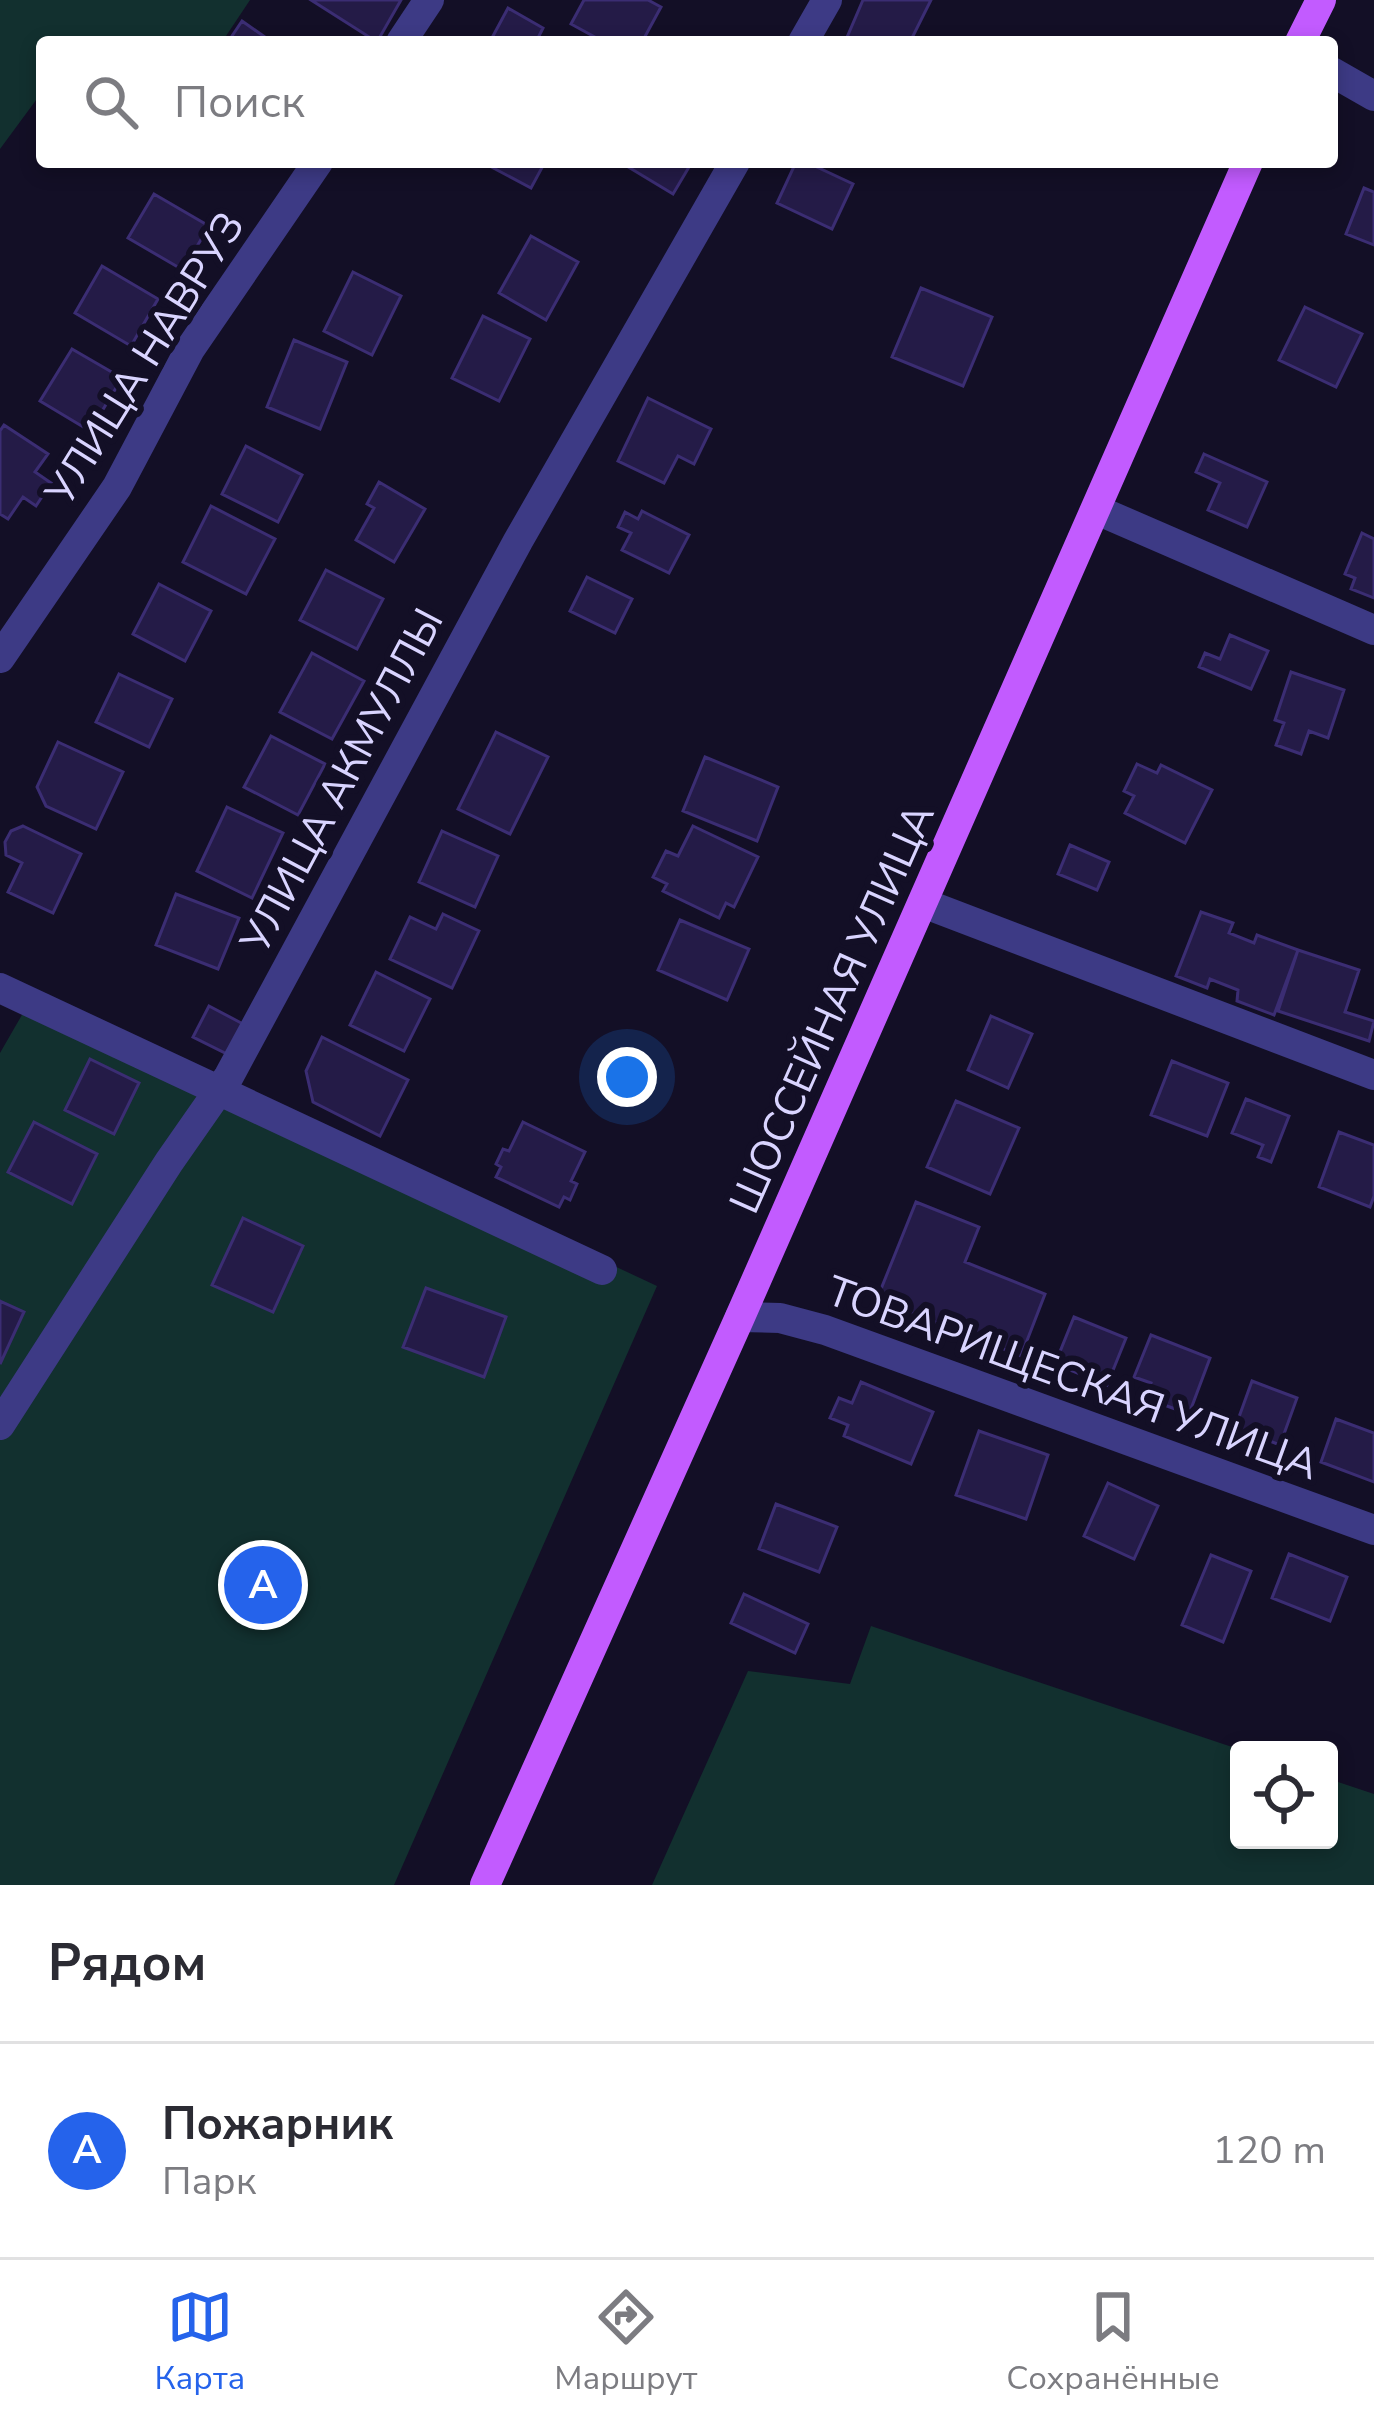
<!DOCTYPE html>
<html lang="ru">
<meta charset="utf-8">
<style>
:root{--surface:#fff;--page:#f2f2f3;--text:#2b2b33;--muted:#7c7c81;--line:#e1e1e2;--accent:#2563eb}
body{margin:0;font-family:"Nunito Sans",sans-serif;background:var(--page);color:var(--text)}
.controls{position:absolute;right:36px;bottom:36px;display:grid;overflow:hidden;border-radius:12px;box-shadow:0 6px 18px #0003}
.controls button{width:108px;height:108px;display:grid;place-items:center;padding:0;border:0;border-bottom:3px solid var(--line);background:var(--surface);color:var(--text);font:60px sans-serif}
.you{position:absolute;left:627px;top:1077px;width:42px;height:42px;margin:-30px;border:9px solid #fff;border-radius:50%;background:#1a73e8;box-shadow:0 0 0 18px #1a73e833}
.badge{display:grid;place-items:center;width:78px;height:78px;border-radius:50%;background:var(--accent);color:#fff;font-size:39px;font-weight:700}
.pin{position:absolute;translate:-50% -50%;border:6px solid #fff;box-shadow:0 3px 12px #0006}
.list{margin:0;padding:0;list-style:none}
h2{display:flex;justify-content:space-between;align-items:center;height:156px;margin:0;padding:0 48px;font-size:51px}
h2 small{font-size:39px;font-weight:400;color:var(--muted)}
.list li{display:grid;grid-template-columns:78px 1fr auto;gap:36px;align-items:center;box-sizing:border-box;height:216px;padding:0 48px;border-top:3px solid var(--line)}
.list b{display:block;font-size:45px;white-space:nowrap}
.list p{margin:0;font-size:39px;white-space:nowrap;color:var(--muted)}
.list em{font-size:39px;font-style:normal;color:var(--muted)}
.icon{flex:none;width:66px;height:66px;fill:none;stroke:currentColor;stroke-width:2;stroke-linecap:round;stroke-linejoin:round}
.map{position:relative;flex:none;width:1374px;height:1885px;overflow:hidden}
.search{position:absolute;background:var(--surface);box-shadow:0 6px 18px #0003;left:36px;right:36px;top:36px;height:132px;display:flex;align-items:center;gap:30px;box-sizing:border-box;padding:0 42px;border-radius:12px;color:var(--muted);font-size:45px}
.sheet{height:372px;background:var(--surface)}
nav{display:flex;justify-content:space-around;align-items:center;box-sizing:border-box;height:168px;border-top:3px solid var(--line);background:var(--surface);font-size:33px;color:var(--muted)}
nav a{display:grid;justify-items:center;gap:6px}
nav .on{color:var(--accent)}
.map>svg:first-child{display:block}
.green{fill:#12302f}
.building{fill:#241b47;stroke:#3b2d73;stroke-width:3}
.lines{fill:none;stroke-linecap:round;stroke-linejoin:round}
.minor{stroke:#3d3a85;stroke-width:30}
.major{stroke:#c25bff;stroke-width:30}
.labels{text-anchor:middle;stroke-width:12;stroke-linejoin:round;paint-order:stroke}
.street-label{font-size:42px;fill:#d9d4ff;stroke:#130f26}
</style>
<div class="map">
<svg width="1374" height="1885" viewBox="0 0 1374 1885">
<rect width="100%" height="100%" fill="#130f26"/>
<path class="green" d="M0,0H250L222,42H42V92L0,149Z
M34,994L657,1286L394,1885H0V1053Z
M871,1626L1241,1750L1239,1840H1329V1779L1374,1794V1885H652L748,1671L850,1684Z"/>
<path class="building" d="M311,0H401L377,42Z
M584,0H648L661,7L642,42H604L571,24Z
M863,0H931L910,42H845Z
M508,8L543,28L536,42H503L493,36Z
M242,21L272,42H228Z
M482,162H545L531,188Z
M620,162H692L673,194Z
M796,162H806L853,184L832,229L777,203Z
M1364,188L1374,192V245L1346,234Z
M154,194L209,226L183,270L128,238Z
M531,236L578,262L546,320L499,293Z
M102,266L158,299L131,346L75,313Z
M353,272L401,296L372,355L324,331Z
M921,288L992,317L963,386L892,357Z
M1305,307L1362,334L1336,387L1279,360Z
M483,316L530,339L499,401L452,378Z
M294,340L347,362L320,429L267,407Z
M72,349L122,378L90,431L40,401Z
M648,398L711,429L694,464L678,456L664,483L618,461Z
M4,425L48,454L35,472L51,483L36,506L23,497L8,519L0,514V431Z
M246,446L302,475L278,522L222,494Z
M1204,454L1267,482L1247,527L1208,510L1220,483L1196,472Z
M379,482L425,509L394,562L356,540L374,508L367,504Z
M211,506L275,539L246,594L183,562Z
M642,511L689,535L669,573L622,550L631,533L618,527L625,512L638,519Z
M1362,533L1374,539V598L1351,589L1355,578L1345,574Z
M326,570L383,599L357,649L300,620Z
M587,577L632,599L615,633L570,611Z
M159,584L211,611L185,661L133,634Z
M1230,635L1268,651L1251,689L1199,667L1205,653L1220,659Z
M312,653L364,681L332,739L280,712Z
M1291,672L1344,690L1328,738L1309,731L1301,754L1276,745L1284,723L1275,720Z
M119,674L172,699L149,747L96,722Z
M496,732L548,757L510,834L458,809Z
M271,736L325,764L298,815L244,787Z
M58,742L123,772L96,829L46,806L37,787Z
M705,757L778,787L757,841L683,811Z
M1137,764L1157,773L1161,765L1212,790L1185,843L1125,813L1134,796L1124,791Z
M227,807L283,833L252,898L197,871Z
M23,826L81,854L53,913L8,892L22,863L6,855L5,842L11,831Z
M693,826L758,857L734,907L726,903L719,918L663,891L667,884L653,877L666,851L678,856Z
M442,831L498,856L475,907L419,882Z
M1070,845L1109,862L1097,890L1058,874Z
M176,894L239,918L218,969L156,945Z
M1201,912L1233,923L1229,933L1254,943L1257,935L1298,950L1274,1015L1237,1001L1238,990L1210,979L1207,988L1176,976Z
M443,914L479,931L452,988L390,959L410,917L436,929Z
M680,920L749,949L727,1000L658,970Z
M1298,950L1359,970L1345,1012L1374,1021L1369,1041L1278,1011Z
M376,972L430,999L404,1051L350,1025Z
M209,1006L245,1025L229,1055L193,1037Z
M991,1016L1032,1034L1008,1088L968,1070Z
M322,1037L408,1080L380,1136L313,1102L306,1071Z
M90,1059L139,1083L114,1134L65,1110Z
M1172,1061L1228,1083L1207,1136L1151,1115Z
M1246,1099L1289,1116L1271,1162L1258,1157L1263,1145L1232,1133Z
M956,1101L1019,1128L990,1194L927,1167Z
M34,1122L97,1154L72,1204L8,1172Z
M523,1122L585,1152L571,1181L577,1184L570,1200L564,1197L559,1207L496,1177L501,1167L496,1164L503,1149L509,1151Z
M1339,1132L1374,1145V1196L1370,1207L1319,1187Z
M916,1202L979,1227L965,1262L1045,1294L1021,1356L877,1299Z
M243,1218L303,1246L273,1312L212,1285Z
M426,1288L506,1317L484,1377L403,1347Z
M0,1301L24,1312L0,1364Z
M1074,1317L1126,1338L1107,1385L1055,1364Z
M1151,1335L1210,1358L1189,1414L1145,1398L1151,1383L1134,1377Z
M1252,1381L1297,1398L1280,1445L1235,1428Z
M861,1382L933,1412L911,1464L844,1436L848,1425L830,1418L839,1398L852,1403Z
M1336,1419L1374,1433V1482L1321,1462Z
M979,1431L1048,1455L1026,1519L956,1495Z
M1108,1483L1158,1506L1134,1559L1084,1536Z
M776,1504L837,1527L819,1572L759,1549Z
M1289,1554L1347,1577L1330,1621L1272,1598Z
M1211,1555L1251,1571L1223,1642L1182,1625Z
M744,1594L808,1624L795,1653L731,1623Z"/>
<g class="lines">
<path class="minor" d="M401,42L429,0
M803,42L827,0
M1332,72L1374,96
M1097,510L1374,630
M0,658L117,487L190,349L318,162
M923,903L1374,1075
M0,988L602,1270
M740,1317L780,1318L825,1330L1374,1530
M0,1425L169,1162L229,1076L518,541L735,162"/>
<path class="major" d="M1300,42L1321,0
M485,1885L740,1317L1248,162"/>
</g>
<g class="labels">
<g class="street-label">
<text transform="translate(144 358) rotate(-58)" y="15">УЛИЦА НАВРУЗ</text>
<text transform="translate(341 780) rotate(-62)" y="15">УЛИЦА АКМУЛЛЫ</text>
<text transform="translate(831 1008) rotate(-66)" y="15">ШОССЕЙНАЯ УЛИЦА</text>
<text transform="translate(1073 1377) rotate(20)" y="15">ТОВАРИЩЕСКАЯ УЛИЦА</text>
</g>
</g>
</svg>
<div class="controls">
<button><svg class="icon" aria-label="locate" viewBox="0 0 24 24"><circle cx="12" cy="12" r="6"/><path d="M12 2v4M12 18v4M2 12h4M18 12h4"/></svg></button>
</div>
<div class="you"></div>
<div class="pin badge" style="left:263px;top:1585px">A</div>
<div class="search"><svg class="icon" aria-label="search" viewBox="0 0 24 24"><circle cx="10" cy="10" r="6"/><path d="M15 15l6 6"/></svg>Поиск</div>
</div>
<section class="sheet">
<h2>Рядом<small></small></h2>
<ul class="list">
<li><span class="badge">A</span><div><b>Пожарник</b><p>Парк</p></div><em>120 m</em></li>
</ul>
</section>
<nav>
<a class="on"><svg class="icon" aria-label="map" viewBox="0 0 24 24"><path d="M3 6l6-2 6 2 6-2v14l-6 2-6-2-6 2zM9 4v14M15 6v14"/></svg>Карта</a>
<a><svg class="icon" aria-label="directions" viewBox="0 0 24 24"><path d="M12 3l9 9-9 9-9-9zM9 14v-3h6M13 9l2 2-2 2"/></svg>Маршрут</a>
<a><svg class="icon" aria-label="saved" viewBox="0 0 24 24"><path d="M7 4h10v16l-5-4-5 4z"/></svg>Сохранённые</a>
</nav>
